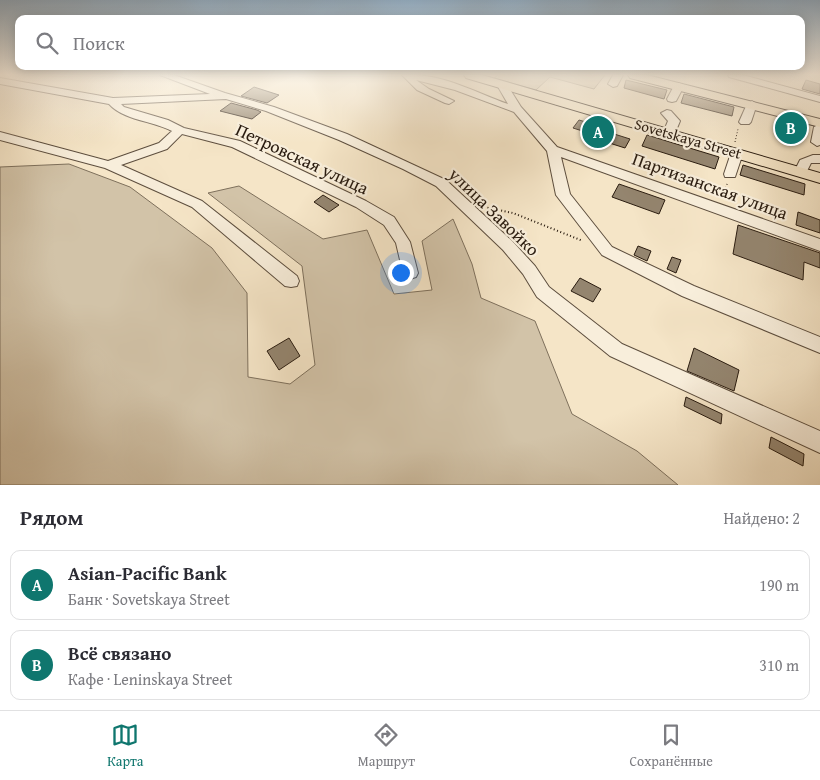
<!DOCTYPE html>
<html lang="ru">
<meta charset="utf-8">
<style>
:root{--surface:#fff;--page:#f2f2f3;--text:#2b2b33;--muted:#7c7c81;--line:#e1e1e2;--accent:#0f766e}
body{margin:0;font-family:"Gentium Book Plus",serif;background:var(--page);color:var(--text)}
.you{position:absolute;left:400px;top:272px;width:18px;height:18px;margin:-12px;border:4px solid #fff;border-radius:50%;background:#1a73e8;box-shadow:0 0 0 8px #1a73e833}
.badge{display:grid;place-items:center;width:32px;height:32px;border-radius:50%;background:var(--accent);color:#fff;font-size:16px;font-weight:700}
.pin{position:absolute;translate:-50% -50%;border:2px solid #fff;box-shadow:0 1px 5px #0006}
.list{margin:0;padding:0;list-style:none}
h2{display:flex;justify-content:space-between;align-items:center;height:65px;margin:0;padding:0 20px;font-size:21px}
h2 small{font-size:16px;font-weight:400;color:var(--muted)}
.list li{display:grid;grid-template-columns:32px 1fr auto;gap:15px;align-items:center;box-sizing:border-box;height:70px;margin:0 10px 10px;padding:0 10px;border:1px solid var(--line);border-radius:10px}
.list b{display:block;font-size:19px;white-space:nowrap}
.list p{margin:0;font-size:16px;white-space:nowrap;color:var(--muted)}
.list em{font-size:16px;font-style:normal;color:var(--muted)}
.icon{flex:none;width:28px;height:28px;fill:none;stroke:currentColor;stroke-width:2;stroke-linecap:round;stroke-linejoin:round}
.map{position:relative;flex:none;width:820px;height:485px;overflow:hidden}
.search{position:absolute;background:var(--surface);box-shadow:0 2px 12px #0003;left:15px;right:15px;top:15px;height:55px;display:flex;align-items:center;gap:12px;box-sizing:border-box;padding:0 18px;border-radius:10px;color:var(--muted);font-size:19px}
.sheet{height:225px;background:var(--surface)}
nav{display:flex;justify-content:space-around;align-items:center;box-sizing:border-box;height:70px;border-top:1px solid var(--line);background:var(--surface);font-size:14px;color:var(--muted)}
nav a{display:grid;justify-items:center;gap:2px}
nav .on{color:var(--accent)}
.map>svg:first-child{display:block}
.green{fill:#d2c3a8;stroke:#7e705c}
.building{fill:#94856f;stroke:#2a1c10}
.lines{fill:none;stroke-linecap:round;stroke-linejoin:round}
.minor-casing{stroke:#5d4e3e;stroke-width:2}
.major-casing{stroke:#2a1c10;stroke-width:2}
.path-far1{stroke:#2a1c10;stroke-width:1;stroke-dasharray:1 2;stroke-linecap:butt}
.path{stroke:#2a1c10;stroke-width:2;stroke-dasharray:1 2.5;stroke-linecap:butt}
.minor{fill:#f8eedb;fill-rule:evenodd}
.major{fill:#f5e5c7;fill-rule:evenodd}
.labels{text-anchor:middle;stroke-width:4.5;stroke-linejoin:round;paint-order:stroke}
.far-street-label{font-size:15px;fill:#2a1c10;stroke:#f8eedb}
.street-label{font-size:18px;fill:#2a1c10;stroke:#f8eedb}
</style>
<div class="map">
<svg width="820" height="485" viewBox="0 0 820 485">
<rect width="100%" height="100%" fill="#f5e5c7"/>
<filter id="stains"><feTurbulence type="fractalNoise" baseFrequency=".004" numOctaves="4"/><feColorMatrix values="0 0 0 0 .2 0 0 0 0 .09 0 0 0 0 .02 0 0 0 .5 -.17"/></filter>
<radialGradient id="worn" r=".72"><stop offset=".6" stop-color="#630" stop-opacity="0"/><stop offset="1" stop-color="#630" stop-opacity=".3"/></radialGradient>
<path class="green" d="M498,75H605L594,89L550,77L536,90L494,78Z
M69,164L130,187L212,248L247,293L248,377L290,384L315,365L302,266L208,193L239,186L323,239L367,230L394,294L432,290L422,241L453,219L472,264L481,298L535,321L572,414L637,451L678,485H0V167Z"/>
<path class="building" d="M626,80L667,90L664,99L624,88Z
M806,80L820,84V94L802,89Z
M254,87L279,95L267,103L241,96Z
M684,94L734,107L732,116L681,103Z
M231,103L257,110L261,112L252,119L220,111Z
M579,120L613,130L611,133L630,139L625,148L603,141L605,138L573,128Z
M647,135L719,157L715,169L642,146Z
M743,165L805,184L804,195L740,175Z
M619,184L665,200L659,214L612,197Z
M323,195L339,205L329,212L314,202Z
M798,212L820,220V233L796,225Z
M738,225L820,253V268L804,262L803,280L733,254Z
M638,246L651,251L647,261L634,255Z
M672,257L681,260L676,273L667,269Z
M580,278L601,289L593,302L571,291Z
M289,338L300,356L279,370L267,351Z
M694,348L739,370L734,391L687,371Z
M686,397L722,414L721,424L684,406Z
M771,437L804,454L803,466L769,448Z"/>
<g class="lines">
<g class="minor-casing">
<path id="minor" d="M160,75H174L225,93L274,107L347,134L446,180L513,242L535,266L549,287L622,344L820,431V453L610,356L537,297L523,274L503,250L436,186L403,169L339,140L266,111L226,99L121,104L124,107L168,120L184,128L240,141L366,201L394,217L410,242L418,273L416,277L410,279L404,277L396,243L384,225L356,207L232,147L182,134L167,149L121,165L202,201L297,276L299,281L297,286L291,287L285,286L192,207L105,168L0,140V132L108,161L159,143L172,131C153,121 123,120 109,104L0,84V78L113,98L210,94Z
M402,75C440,72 474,92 508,104L497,85L502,82L506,83L521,107L557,147L820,239V251L561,157L570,194L612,247L694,286L820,337V353L682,296L602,255L556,195L547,151L514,112L455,90L416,80L429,89L454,101L449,104L445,103L417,90Z
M613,75H623L617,86L613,87L608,84Z
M728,75H743L820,96V102L729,77Z
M679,83L684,86L676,101L672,102L668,101L667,99L675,84Z
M752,101L757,104L751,122L749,124H741L739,122L747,104Z
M667,110L671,111L680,121L675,133L669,137L663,133L668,121L661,113Z
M820,124V145L817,146L811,142L814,127Z
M737,149L743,153L735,177H725L724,174L731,153Z
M813,155H820V163H811L805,175H795L794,172L800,160Z"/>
</g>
<g class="major-casing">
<path id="major" d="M464,75H482L820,173V183L466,78Z
M628,75H647L820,119V127L630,78Z"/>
</g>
<path class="path-far1" d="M735,142L738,129"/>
<path class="path" d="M723,198L727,184
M484,207L513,213L583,241"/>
<use href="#minor" class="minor"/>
<use href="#major" class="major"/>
</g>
<linearGradient id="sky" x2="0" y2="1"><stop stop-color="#91acc2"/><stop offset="0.52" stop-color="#faf3e6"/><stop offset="1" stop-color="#faf3e6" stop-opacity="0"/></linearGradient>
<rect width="820" height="143" fill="url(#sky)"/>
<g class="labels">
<g class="far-street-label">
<text transform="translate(688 139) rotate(16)" y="5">Sovetskaya Street</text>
</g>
<g class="street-label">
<text transform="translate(302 159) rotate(25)" y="6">Петровская улица</text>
<text transform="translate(710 186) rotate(20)" y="6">Партизанская улица</text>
<text transform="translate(494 212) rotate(44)" y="6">улица Завойко</text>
</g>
</g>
<rect width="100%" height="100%" filter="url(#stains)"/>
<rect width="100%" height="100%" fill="url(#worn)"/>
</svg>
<div class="you"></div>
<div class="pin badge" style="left:598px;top:132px">A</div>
<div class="pin badge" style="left:791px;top:128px">B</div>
<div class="search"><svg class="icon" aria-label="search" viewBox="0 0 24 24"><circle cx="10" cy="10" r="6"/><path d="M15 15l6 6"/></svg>Поиск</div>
</div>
<section class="sheet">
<h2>Рядом<small>Найдено: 2</small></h2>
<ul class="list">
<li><span class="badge">A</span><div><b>Asian-Pacific Bank</b><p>Банк · Sovetskaya Street</p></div><em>190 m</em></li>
<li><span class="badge">B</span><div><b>Всё связано</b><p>Кафе · Leninskaya Street</p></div><em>310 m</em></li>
</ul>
</section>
<nav>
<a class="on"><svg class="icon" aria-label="map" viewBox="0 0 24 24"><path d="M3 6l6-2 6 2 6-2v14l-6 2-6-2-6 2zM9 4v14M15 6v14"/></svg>Карта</a>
<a><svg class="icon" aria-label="directions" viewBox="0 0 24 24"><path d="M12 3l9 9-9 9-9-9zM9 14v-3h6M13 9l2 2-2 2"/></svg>Маршрут</a>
<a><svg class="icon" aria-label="saved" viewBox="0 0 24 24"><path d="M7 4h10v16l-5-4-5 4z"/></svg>Сохранённые</a>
</nav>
